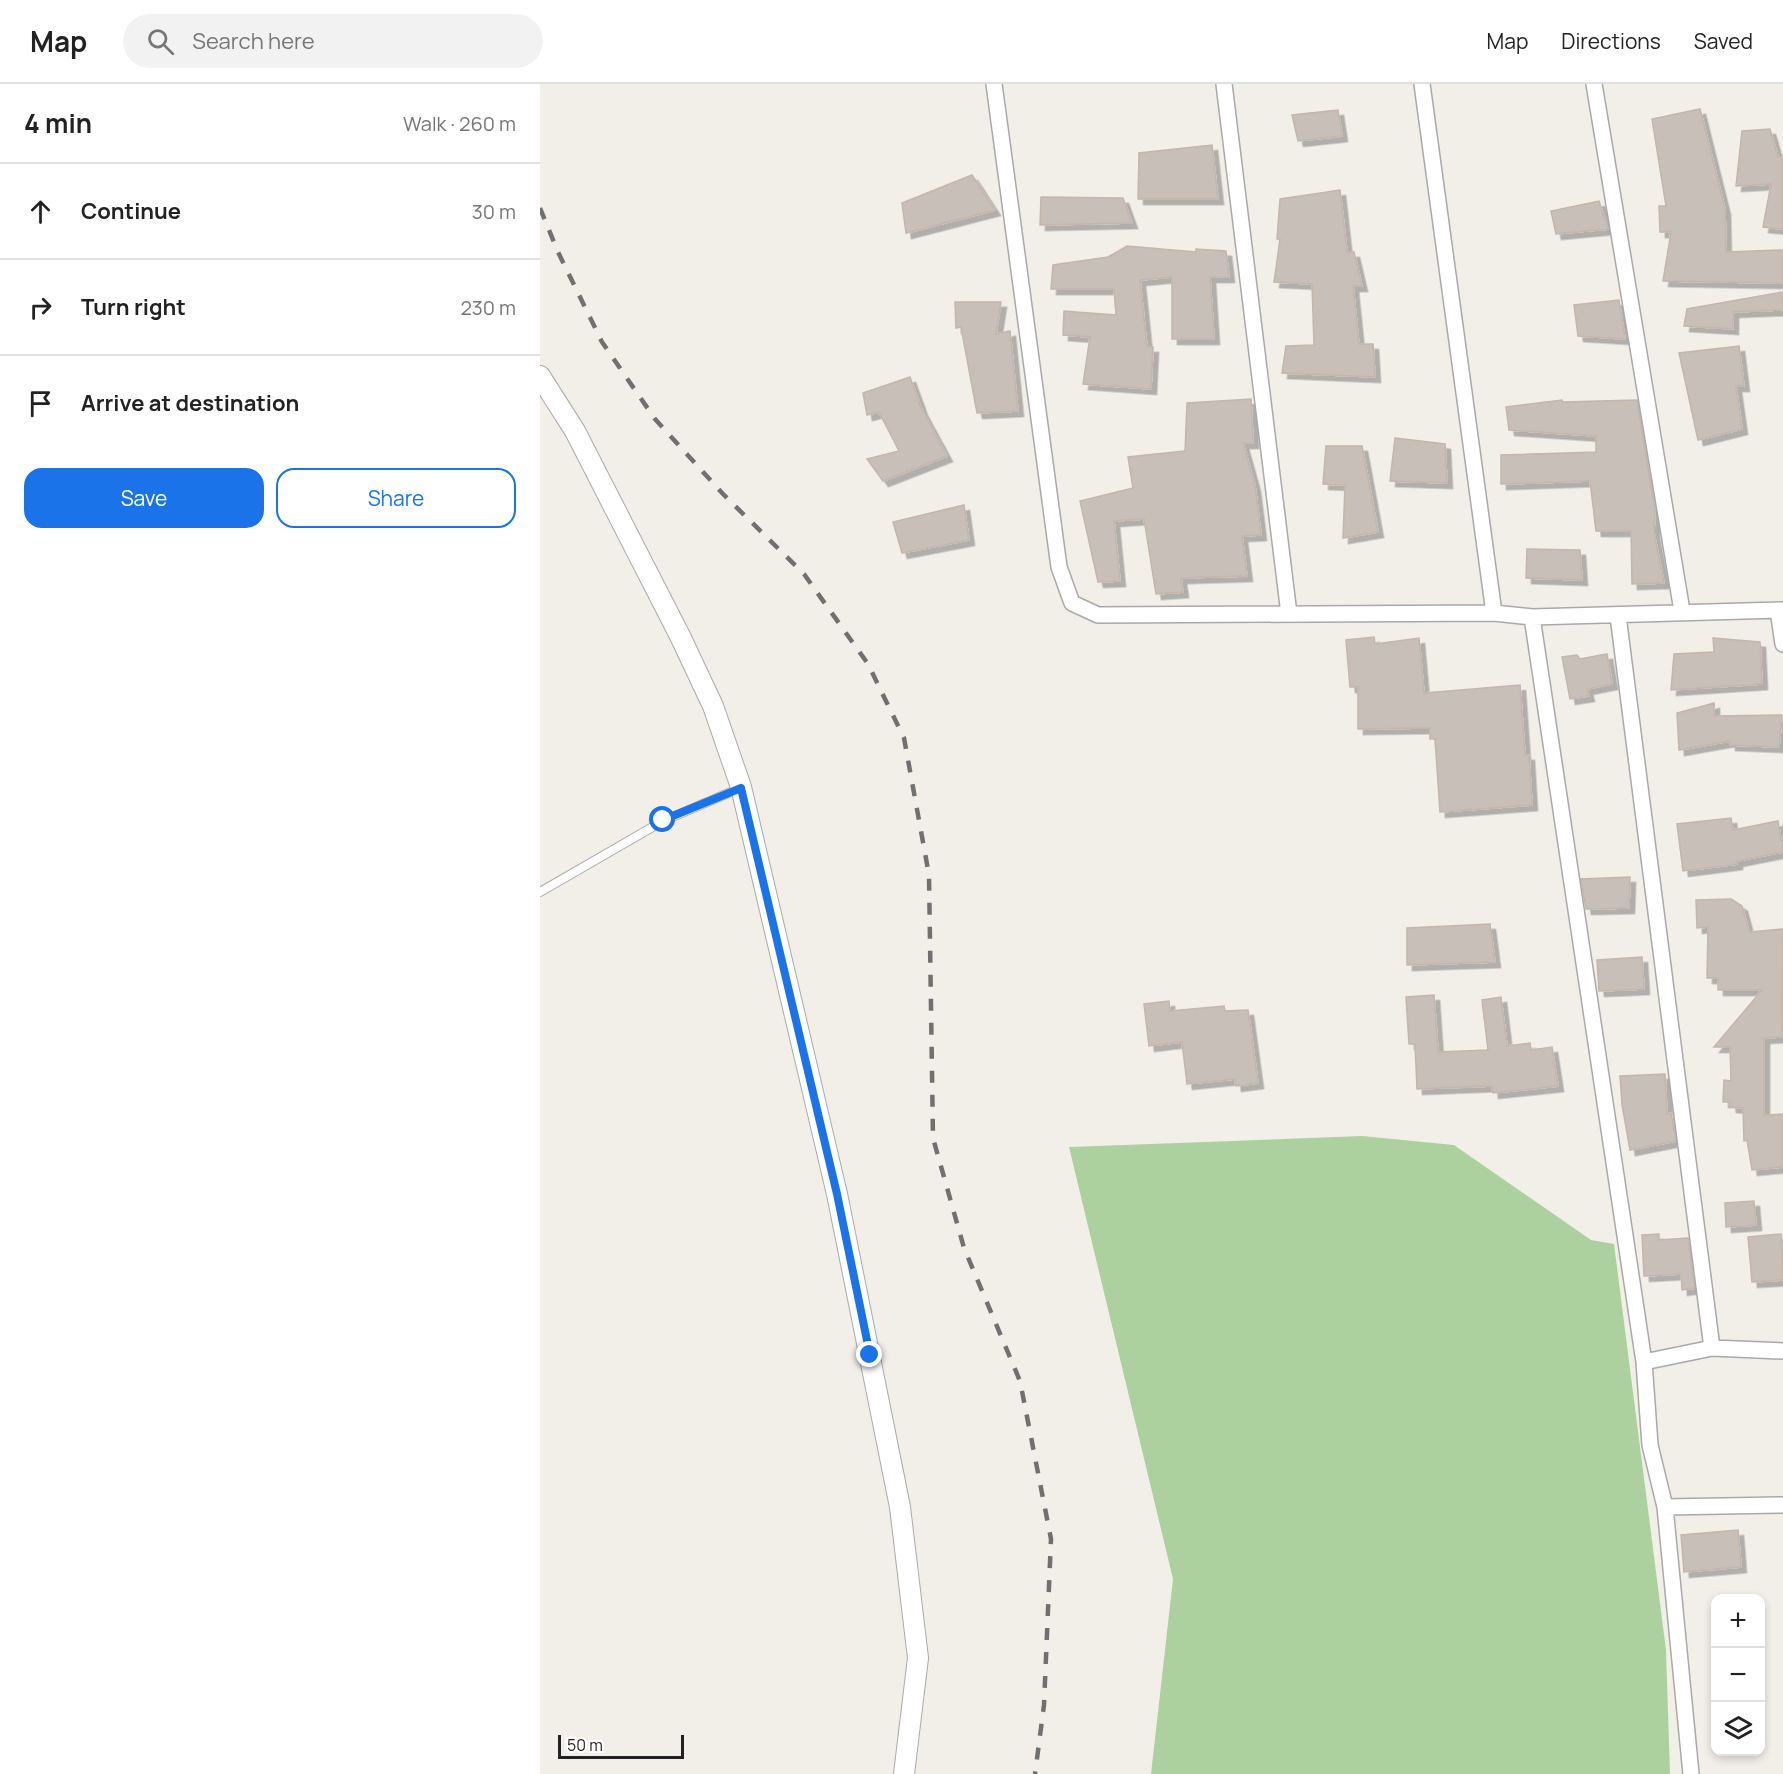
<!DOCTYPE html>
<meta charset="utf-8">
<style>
:root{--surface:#fff;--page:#f2f2f2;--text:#222;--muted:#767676;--line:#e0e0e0;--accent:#1a73e8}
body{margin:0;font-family:Manrope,sans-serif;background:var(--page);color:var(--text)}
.controls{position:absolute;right:18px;bottom:18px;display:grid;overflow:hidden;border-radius:12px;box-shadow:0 3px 9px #0003}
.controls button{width:54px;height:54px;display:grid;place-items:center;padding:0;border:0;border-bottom:2px solid var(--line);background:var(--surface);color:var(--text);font:30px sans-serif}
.scale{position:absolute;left:18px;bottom:15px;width:126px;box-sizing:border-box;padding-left:6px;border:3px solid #222;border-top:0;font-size:16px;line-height:21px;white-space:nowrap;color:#222;-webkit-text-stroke:4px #fff;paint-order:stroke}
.stop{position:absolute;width:18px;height:18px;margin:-14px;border:4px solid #1a73e8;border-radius:50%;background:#fff}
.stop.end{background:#1a73e8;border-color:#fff;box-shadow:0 2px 6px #0008}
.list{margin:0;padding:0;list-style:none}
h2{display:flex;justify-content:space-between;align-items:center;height:78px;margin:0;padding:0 24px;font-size:26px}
h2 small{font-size:20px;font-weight:400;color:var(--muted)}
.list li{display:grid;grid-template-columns:39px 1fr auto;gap:18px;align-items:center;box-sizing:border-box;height:96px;padding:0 24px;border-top:2px solid var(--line)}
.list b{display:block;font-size:22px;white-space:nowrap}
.list em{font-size:20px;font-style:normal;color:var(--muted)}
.actions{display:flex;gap:12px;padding:18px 24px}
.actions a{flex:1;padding:14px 0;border:2px solid var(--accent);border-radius:18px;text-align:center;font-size:21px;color:var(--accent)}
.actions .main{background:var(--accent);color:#fff}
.icon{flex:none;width:33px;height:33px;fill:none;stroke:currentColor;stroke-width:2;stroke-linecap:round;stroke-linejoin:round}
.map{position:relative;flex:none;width:1243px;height:1690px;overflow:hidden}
header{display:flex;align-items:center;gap:36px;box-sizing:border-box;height:84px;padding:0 30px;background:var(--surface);border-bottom:2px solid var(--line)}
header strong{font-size:28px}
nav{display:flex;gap:33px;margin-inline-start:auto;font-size:21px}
.search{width:420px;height:54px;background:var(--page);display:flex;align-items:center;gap:15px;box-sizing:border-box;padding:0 21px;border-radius:33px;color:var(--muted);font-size:22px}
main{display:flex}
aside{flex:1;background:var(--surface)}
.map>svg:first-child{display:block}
.forest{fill:#add19e}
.building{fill:#c7bfb8;stroke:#c4b6ab;stroke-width:1.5;filter:url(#shadow)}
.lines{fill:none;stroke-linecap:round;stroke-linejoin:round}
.service-casing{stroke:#a9a9a9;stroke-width:10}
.minor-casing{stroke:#a9a9a9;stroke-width:18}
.tertiary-casing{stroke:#a9a9a9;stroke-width:22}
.service{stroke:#fff;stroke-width:8}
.minor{stroke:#fff;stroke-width:15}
.tertiary{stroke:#fff;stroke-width:20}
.rail{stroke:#707070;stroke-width:4.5;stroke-dasharray:12 12;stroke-linecap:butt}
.route{stroke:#1a73e8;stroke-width:8}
</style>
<header>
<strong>Map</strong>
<div class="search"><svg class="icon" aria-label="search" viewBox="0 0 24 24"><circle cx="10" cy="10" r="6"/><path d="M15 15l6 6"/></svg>Search here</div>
<nav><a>Map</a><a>Directions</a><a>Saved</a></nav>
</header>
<main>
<aside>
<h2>4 min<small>Walk · 260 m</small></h2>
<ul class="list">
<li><svg class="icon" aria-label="ahead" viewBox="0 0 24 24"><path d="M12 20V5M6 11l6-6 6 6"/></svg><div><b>Continue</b></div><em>30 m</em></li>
<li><svg class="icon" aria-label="right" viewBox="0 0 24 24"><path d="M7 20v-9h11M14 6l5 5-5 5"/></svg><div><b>Turn right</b></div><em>230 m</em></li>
<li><svg class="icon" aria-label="arrive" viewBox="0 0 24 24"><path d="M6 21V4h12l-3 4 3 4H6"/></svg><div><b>Arrive at destination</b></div></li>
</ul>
<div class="actions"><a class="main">Save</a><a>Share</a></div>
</aside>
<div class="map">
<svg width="1243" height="1690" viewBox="0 0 1243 1690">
<defs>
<filter id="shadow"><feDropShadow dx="5.5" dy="5.5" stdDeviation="0" flood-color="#0004"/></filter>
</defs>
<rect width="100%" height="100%" fill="#f2efe9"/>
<path class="forest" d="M822,1052L914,1061L1051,1156L1074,1160L1126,1566L1130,1690H611L633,1495L529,1063Z"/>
<path class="building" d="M1160,25L1185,125L1186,168L1243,166V199L1123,197L1131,148H1120L1119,122H1126L1112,35Z
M798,26L802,52L758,57L752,31Z
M1230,45L1238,73H1243V145L1223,143L1231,100L1196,102L1202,47Z
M672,61L678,115H598L599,69Z
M432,91L455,126L366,149L362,119Z
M800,106L807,168H814L822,202H813L819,260H833L835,293L742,289L746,262L774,261L772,200L734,198L740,155H737L740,115Z
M501,113L583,114L592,139L500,141Z
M1059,117L1068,145L1016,150L1011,127Z
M587,162L656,168V165L686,167L689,193H670L674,255H632V193L600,196L607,263H613L611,305L543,300L550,253L523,251L524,227L576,231L574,205H511L513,181L568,173Z
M1243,208V226L1193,228V245L1144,242L1147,225Z
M1079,216L1085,255L1038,252L1034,221Z
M415,218H461L456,250L470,247L478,327L437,329L421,243L416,244Z
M1199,262L1204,302H1196L1202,345L1158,356L1139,269Z
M370,293L382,326L407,372L343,397L327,375L359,367L339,328L327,331L323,309Z
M711,315L713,359H703L715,402L721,451L702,452L707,492L641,494L643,508L616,510L604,435L574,437L580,497L558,498L540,417L593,404L588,373L645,367L647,319Z
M1022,316V318L1097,316L1115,426L1114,449L1124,499L1092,500L1091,447H1056L1050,397L961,400V371L1056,368V352L969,346L966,323Z
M855,354L905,360L907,399L850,397Z
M786,362H822L838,448L803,454L805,401L783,400Z
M424,421L429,456L362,469L353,438Z
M987,465L1040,466L1042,496L986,494Z
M834,553L835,560L879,554L884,609L980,601L985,671H989L992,721L900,728L895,655H890V644L818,645V603H810L806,556Z
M1173,554L1220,558L1222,600L1131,606L1134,570L1174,568Z
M1067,570L1072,600L1047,605L1049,612L1030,615L1022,573L1037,571L1040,575Z
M1174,619V632L1242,631L1239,663L1190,661V657L1139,666L1137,629Z
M1191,734L1193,746L1238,737L1243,768L1197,777V780L1143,787L1137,740Z
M1090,793L1089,824L1046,825L1041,795Z
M1191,815L1202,822L1209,848L1243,845L1242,953L1224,954V1031L1243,1030V1083L1212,1086L1207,1056L1204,1057L1203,1024L1191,1023L1190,1018H1183L1184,996L1191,997L1190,963H1174L1222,906H1178V894H1167L1168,843L1157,844L1156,816Z
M950,840L955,878L867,881V844Z
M1102,873L1104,905L1059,907L1057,876Z
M894,911L898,968L948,966L942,916L961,913L967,962L990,959L991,966L1012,963L1018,1002L953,1009L952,1002L877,1005L875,960H869L866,913Z
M629,917L630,927L684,922L685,927L708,926L718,999L696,1002L695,995L647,1000L642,958L609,962L604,920Z
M1125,990L1127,1030L1131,1029L1136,1057L1090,1066L1082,1021L1080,992Z
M1214,1117L1216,1141L1186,1143L1185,1119Z
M1119,1150V1156L1148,1154L1155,1204L1142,1206L1141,1190L1104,1192L1102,1151Z
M1241,1150L1243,1196L1212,1198L1208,1153Z
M1198,1446L1201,1483L1144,1488L1141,1451Z"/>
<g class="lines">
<g class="service-casing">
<path id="service" d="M0,808L123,737L200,704"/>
</g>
<g class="minor-casing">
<path id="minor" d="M454,0L519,483L532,519L558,531L954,529L992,533L1243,526
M684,0L749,530
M882,0L954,529
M1054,0L1142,527
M1238,526L1243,560
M1078,532L1172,1264
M992,533L1104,1278L1110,1361L1125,1423L1243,1421
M1104,1278L1172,1264L1243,1267
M1125,1423L1151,1690"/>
</g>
<g class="tertiary-casing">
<path id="tertiary" d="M0,292L35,347L140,552L173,622L201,703L297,1110L360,1423L378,1574L364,1690"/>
</g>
<use href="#service" class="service"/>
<use href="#minor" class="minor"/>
<use href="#tertiary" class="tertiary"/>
<path class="rail" d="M0,124L18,168L62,258L115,335L183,410L264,490L328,580L364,654L389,791L393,1054L424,1164L480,1297L511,1455L504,1621L495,1690"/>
</g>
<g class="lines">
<path class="route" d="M123,736L201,704L297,1110L330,1271"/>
</g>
</svg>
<div class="controls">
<button>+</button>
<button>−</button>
<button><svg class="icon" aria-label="layers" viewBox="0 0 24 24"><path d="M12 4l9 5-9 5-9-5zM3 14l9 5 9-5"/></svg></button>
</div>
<div class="scale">50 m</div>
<div class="stop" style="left:123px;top:736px"></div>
<div class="stop end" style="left:330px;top:1271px"></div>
</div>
</main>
